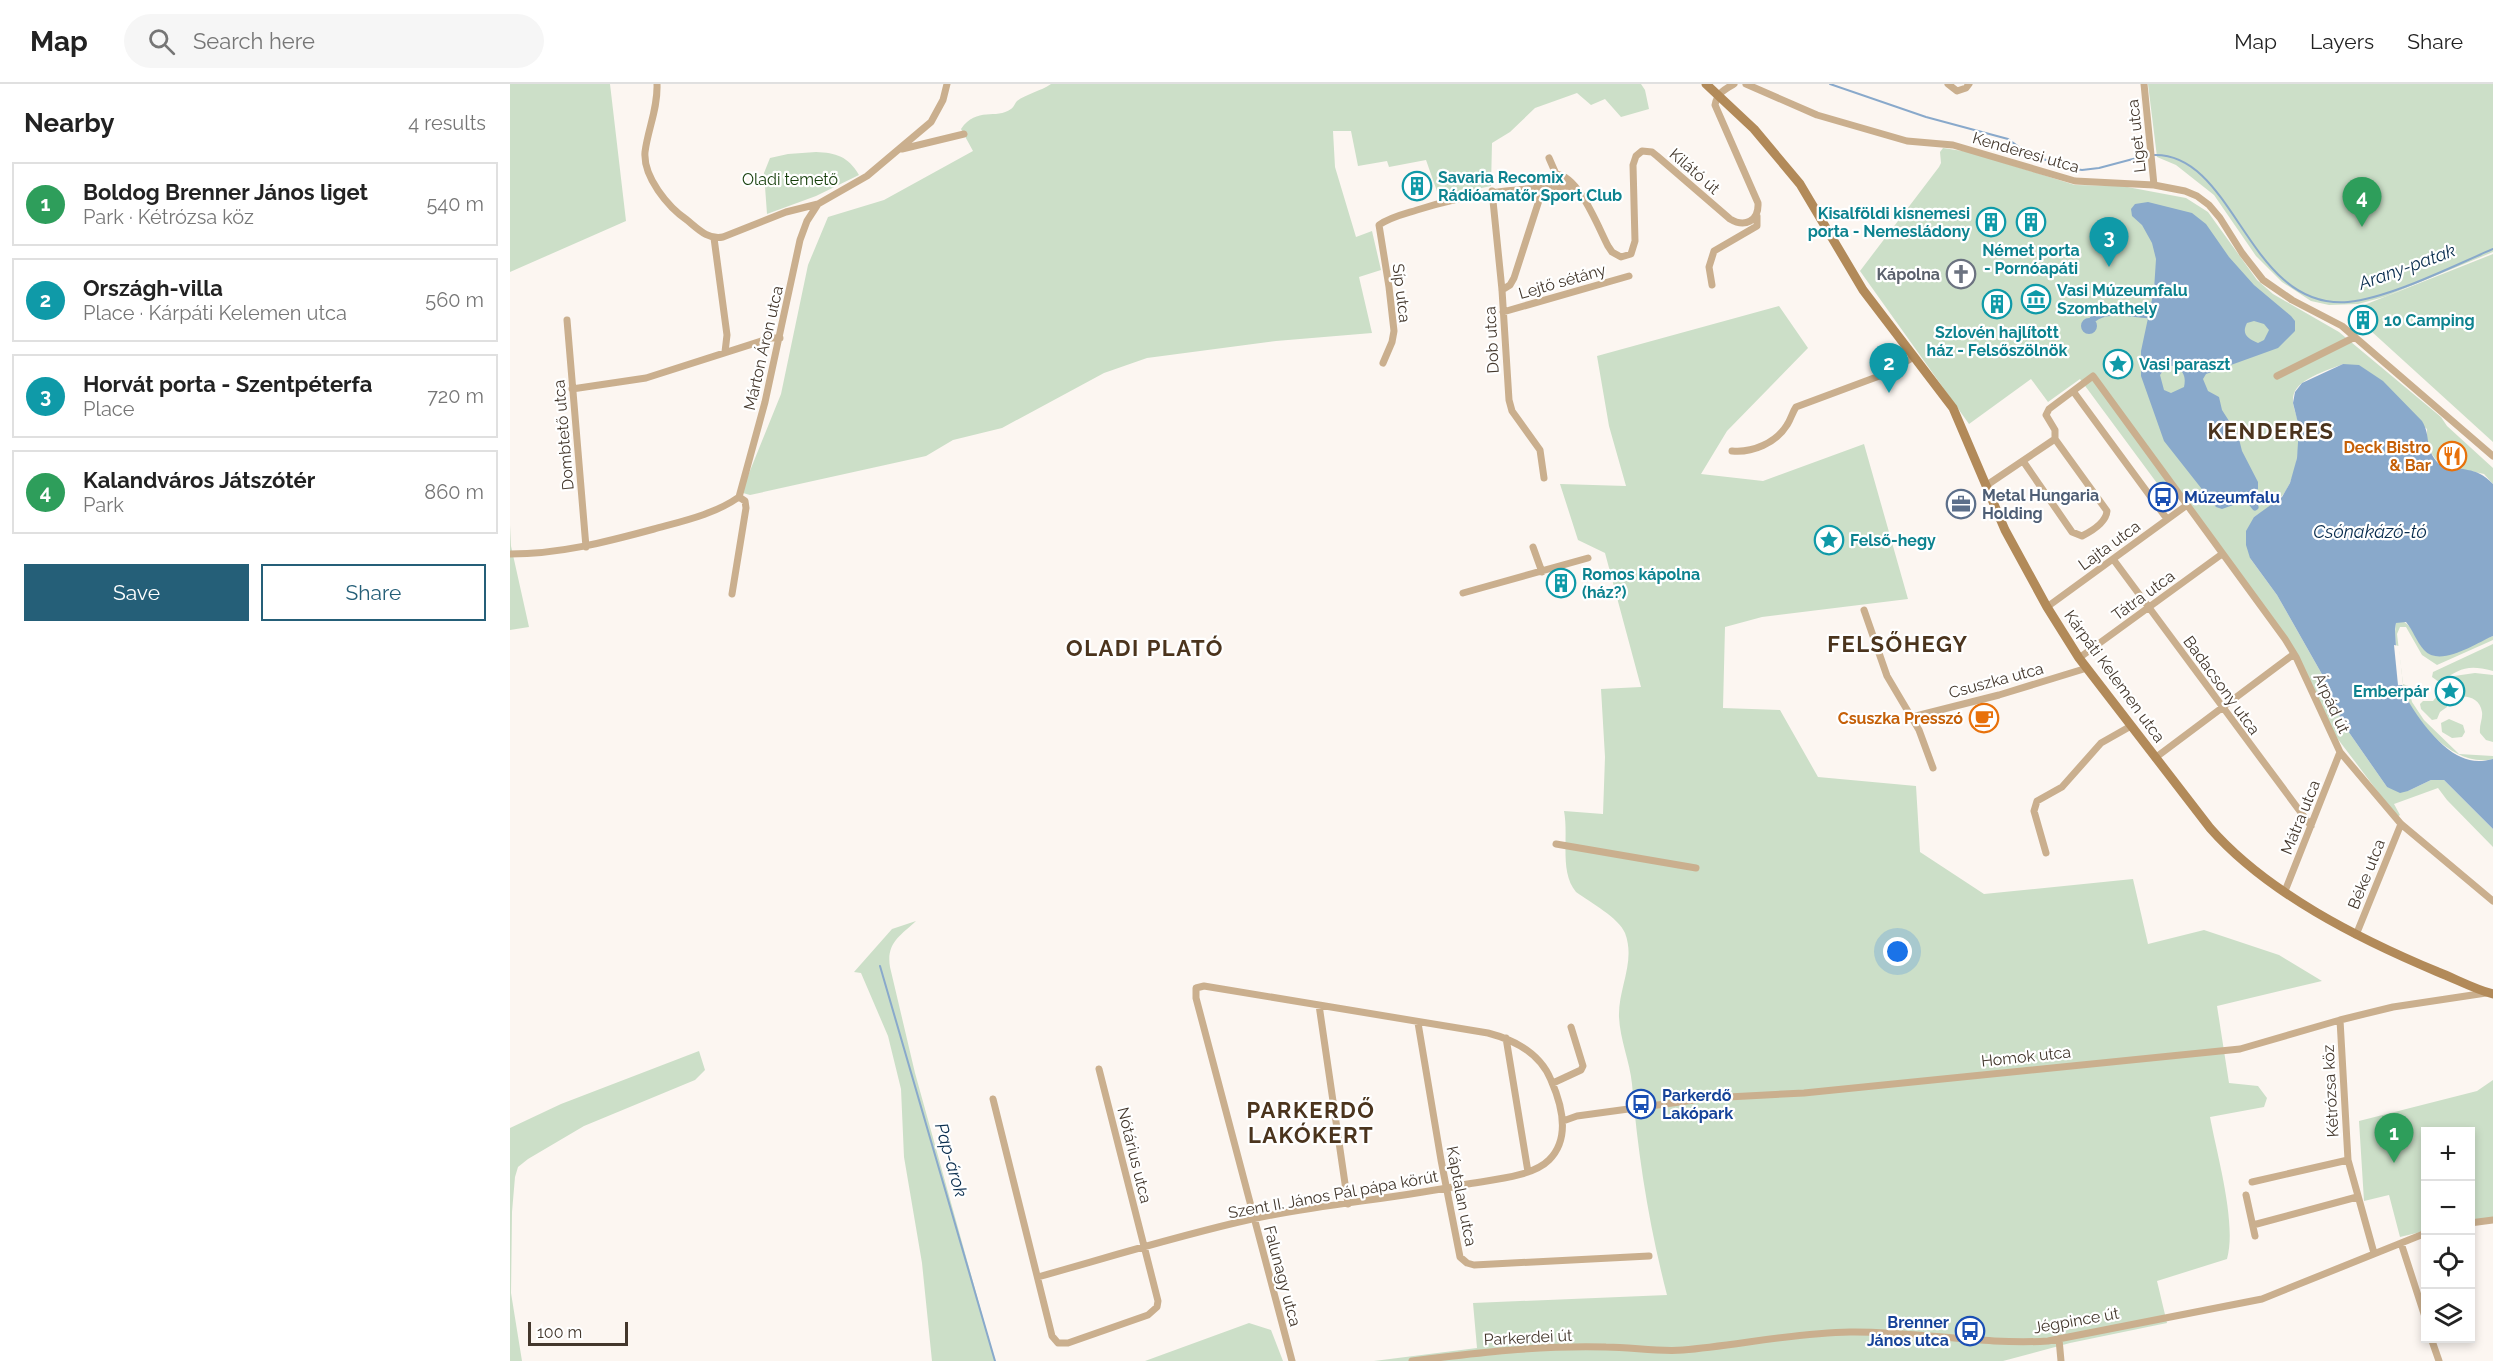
<!DOCTYPE html>
<meta charset="utf-8">
<style>
:root{--surface:#fff;--page:#f6f6f6;--text:#222;--muted:#767676;--line:#e0e0e0;--accent:#255f78}
body{margin:0;font-family:Raleway,sans-serif;background:var(--page);color:var(--text)}
.controls{position:absolute;right:18px;bottom:18px;display:grid;overflow:hidden;border-radius:0px;box-shadow:0 3px 9px #0003}
.controls button{width:54px;height:54px;display:grid;place-items:center;padding:0;border:0;border-bottom:2px solid var(--line);background:var(--surface);color:var(--text);font:30px sans-serif}
.scale{position:absolute;left:18px;bottom:15px;width:100px;box-sizing:border-box;padding-left:6px;border:3px solid #43372c;border-top:0;font-size:16px;line-height:21px;white-space:nowrap;color:#43372c;-webkit-text-stroke:4px #fff;paint-order:stroke}
.you{position:absolute;left:1388px;top:868px;width:21px;height:21px;margin:-15px;border:4px solid #fff;border-radius:50%;background:#1a73e8;box-shadow:0 0 0 9px #1a73e833}
.badge{display:grid;place-items:center;width:39px;height:39px;border-radius:50%;background:var(--accent);color:#fff;font-size:20px;font-weight:700}
.pin{position:absolute;translate:-50% -50px;filter:drop-shadow(0 2px 3px #0008)}
.pin::after{content:'';position:absolute;top:32px;width:21px;height:18px;background:inherit;clip-path:polygon(0 0,100% 0,50% 100%)}
.list{margin:0;padding:0;list-style:none}
h2{display:flex;justify-content:space-between;align-items:center;height:78px;margin:0;padding:0 24px;font-size:26px}
h2 small{font-size:20px;font-weight:400;color:var(--muted)}
.list li{display:grid;grid-template-columns:39px 1fr auto;gap:18px;align-items:center;box-sizing:border-box;height:84px;margin:0 12px 12px;padding:0 12px;border:2px solid var(--line);border-radius:0px}
.list b{display:block;font-size:22px;white-space:nowrap}
.list p{margin:0;font-size:20px;white-space:nowrap;color:var(--muted)}
.list em{font-size:20px;font-style:normal;color:var(--muted)}
.actions{display:flex;gap:12px;padding:18px 24px}
.actions a{flex:1;padding:14px 0;border:2px solid var(--accent);border-radius:0px;text-align:center;font-size:21px;color:var(--accent)}
.actions .main{background:var(--accent);color:#fff}
.icon{flex:none;width:33px;height:33px;fill:none;stroke:currentColor;stroke-width:2;stroke-linecap:round;stroke-linejoin:round}
.map{position:relative;flex:none;width:1983px;height:1277px;overflow:hidden}
header{display:flex;align-items:center;gap:36px;box-sizing:border-box;height:84px;padding:0 30px;background:var(--surface);border-bottom:2px solid var(--line)}
header strong{font-size:28px}
nav{display:flex;gap:33px;margin-inline-start:auto;font-size:21px}
.search{width:420px;height:54px;background:var(--page);display:flex;align-items:center;gap:15px;box-sizing:border-box;padding:0 21px;border-radius:33px;color:var(--muted);font-size:22px}
main{display:flex}
aside{flex:1;background:var(--surface)}
.map>svg:first-child{display:block}
.green{fill:#ccdfc8}
.water{fill:#89a9cb;fill-rule:evenodd}
.pier{fill:#fcf6f1}
.lines{fill:none;stroke-linecap:round;stroke-linejoin:round}
.stream{stroke:#89a9cb;stroke-width:2}
.canal{stroke:#89a9cb;stroke-width:7}
.street{stroke:#caaf8e;stroke-width:7}
.secondary{stroke:#b28a59;stroke-width:9}
.labels{text-anchor:middle;stroke-width:4.5;stroke-linejoin:round;paint-order:stroke}
.street-label{font-size:16px;fill:#43372c;stroke:#fff}
.culture-label{font-size:16px;font-weight:bold;fill:#0d838f;stroke:#fff;text-anchor:start}
.park-label{font-size:16px;fill:#143d09;stroke:#fff}
.worship-label{font-size:16px;font-weight:bold;fill:#5b616d;stroke:#fff;text-anchor:end}
.food-label{font-size:16px;font-weight:bold;fill:#c56008;stroke:#fff;text-anchor:end}
.service-label{font-size:16px;font-weight:bold;fill:#4e5e75;stroke:#fff;text-anchor:start}
.transit-label{font-size:16px;font-weight:bold;fill:#164399;stroke:#fff;text-anchor:start}
.water-label{font-size:18px;font-style:italic;fill:#092d4e;stroke:#fff}
.district-label{font-size:22px;font-weight:bold;letter-spacing:1.5px;fill:#4b341d;stroke:#fff}
</style>
<header>
<strong>Map</strong>
<div class="search"><svg class="icon" aria-label="search" viewBox="0 0 24 24"><circle cx="10" cy="10" r="6"/><path d="M15 15l6 6"/></svg>Search here</div>
<nav><a>Map</a><a>Layers</a><a>Share</a></nav>
</header>
<main>
<aside>
<h2>Nearby<small>4 results</small></h2>
<ul class="list">
<li><span class="badge" style="background:#2e9e5b">1</span><div><b>Boldog Brenner János liget</b><p>Park · Kétrózsa köz</p></div><em>540 m</em></li>
<li><span class="badge" style="background:#0f9aa8">2</span><div><b>Országh-villa</b><p>Place · Kárpáti Kelemen utca</p></div><em>560 m</em></li>
<li><span class="badge" style="background:#0f9aa8">3</span><div><b>Horvát porta - Szentpéterfa</b><p>Place</p></div><em>720 m</em></li>
<li><span class="badge" style="background:#2e9e5b">4</span><div><b>Kalandváros Játszótér</b><p>Park</p></div><em>860 m</em></li>
</ul>
<div class="actions"><a class="main">Save</a><a>Share</a></div>
</aside>
<div class="map">
<svg width="1983" height="1277" viewBox="0 0 1983 1277">
<rect width="100%" height="100%" fill="#fcf6f1"/>
<path class="green" d="M0,0H100L116,137L0,188Z
M541,0H1131L1135,6L1139,25L1111,33L1095,15L1081,21L1067,9L1025,24L1000,48L982,59L981,102L929,113L916,76L879,83L877,77L848,82L841,47H823L825,83L846,153L862,147L871,186L849,193L862,249L766,257L637,274L594,289L492,344L443,356L416,372L240,411L233,409V404L271,310L298,181L318,133L374,116L463,67L451,45C467,22 486,36 501,25C504,23 505,19 507,17C516,10 531,7 541,0Z
M1638,0H1983V168L1874,213L1848,220L1819,221L1801,217L1772,198L1746,172L1704,111L1666,81L1647,73Z
M1433,64L1459,68L1565,101L1612,102L1676,114L1698,128L1747,196L1763,210L1829,248L1931,333L1937,342L1983,384V400L1974,390L1929,380L1917,363V345L1833,280C1819,286 1793,293 1785,307C1779,319 1788,331 1789,343C1790,364 1786,398 1770,414C1763,422 1753,427 1744,433L1740,474L1767,511L1813,592L1826,625L1838,647L1877,703L1898,707L1921,696H1934L1983,745V763L1937,716L1928,704L1884,720L1890,731L1887,733L1821,646L1789,573L1665,402L1655,410L1570,295L1538,318L1521,295L1459,340L1350,187L1429,83L1431,79L1430,68Z
M306,68C326,69 338,72 349,91L306,112L257,130L254,89L260,74L278,70Z
M1983,170V358L1839,227Z
M1269,222L1298,264L1217,347L1191,390L1253,397L1354,360L1398,515L1252,533L1215,543L1213,624L1270,626L1308,693L1406,702L1410,768L1474,810L1623,795L1638,860L1694,846L1769,871L1812,897L1707,922L1719,999L1748,1002L1757,1014L1754,1023L1700,1033C1707,1071 1727,1140 1717,1175L1647,1197L1657,1239L1560,1259L1493,1277H864L967,1264L963,1219L1157,1211C1139,1141 1128,1072 1122,1000C1120,978 1110,956 1109,933C1108,904 1126,878 1115,849C1109,834 1080,818 1066,808C1049,788 1059,753 1054,727L1093,730L1095,673L1091,605L1131,603L1095,469L1068,456L1050,400L1116,402L1099,342L1087,272Z
M0,441L1,462L19,543L0,546Z
M1892,537C1909,544 1906,570 1928,572L1983,552V556L1927,581L1912,571L1896,543H1890L1887,550L1893,600L1898,602L1902,618L1914,636L1949,670L1983,672V675C1945,684 1907,641 1894,608C1890,597 1889,584 1888,571C1886,561 1884,550 1886,539Z
M1983,560V587C1956,580 1951,585 1929,598L1922,593L1923,588Z
M1965,589L1983,591V658L1976,656L1970,649C1969,641 1973,635 1972,628C1970,613 1955,610 1944,614L1930,604V601L1944,592Z
M1931,611L1937,614V623L1930,628L1927,635L1922,636L1911,625L1910,620L1913,617H1923L1927,612Z
M1939,635L1953,641L1955,648L1952,653L1942,654L1932,648L1931,639Z
M406,837C390,852 376,859 380,883L405,989L485,1277H422L412,1179L394,1073L391,1005L378,952L351,889L344,888L382,845Z
M189,967L195,986L185,996L74,1042L18,1075L8,1083L5,1093L2,1128L1,1209L12,1277H0V1044L51,1020Z
M1983,996V1133L1961,1137L1960,1048H1916L1915,1147L1890,1153L1879,1111L1854,1117L1849,1037L1967,1007Z
M739,1239L761,1246L773,1277H635Z"/>
<path class="water" d="M1638,118L1682,129L1696,140L1719,173L1744,201L1781,232L1785,237V247L1768,264L1696,290L1693,295L1698,307L1709,313L1712,326L1728,351L1732,367L1748,398V405L1729,419L1712,425L1706,423L1654,357L1631,292V267L1644,206L1646,175L1642,159L1632,141L1622,132L1621,125L1625,120ZM1744,237L1754,240L1759,246L1754,256L1748,259C1738,255 1731,250 1737,239ZM1660,282H1667C1674,289 1676,293 1674,303L1661,309L1654,306L1650,291L1654,285Z
M1571 242a8 8 0 1 1 16 0a8 8 0 1 1-16 0Z
M1833,280L1849,281L1873,297L1912,337C1922,354 1913,363 1929,380C1952,388 1965,381 1983,400V552C1966,559 1930,584 1914,566C1906,557 1903,546 1896,538L1886,539L1885,545C1886,564 1887,584 1892,601C1897,623 1930,665 1951,673C1961,678 1972,678 1983,675V745L1934,696H1921L1898,707L1890,709L1877,703L1838,647L1826,625L1813,592L1767,511L1740,474L1736,461V447L1744,433L1772,413L1780,399L1787,374L1789,343L1783,319L1785,308L1792,299Z"/>
<path class="pier" d="M1884,561L1889,562L1893,601H1888Z"/>
<g class="lines">
<path class="stream" d="M1320,0L1416,33L1498,55L1517,69L1558,84L1572,86L1589,84L1638,71
M1644,71C1726,69 1737,226 1838,218C1880,214 1943,182 1983,165
M370,882L485,1277"/>
<path class="canal" d="M1583,235C1596,223 1623,230 1640,231
M1740,416L1745,423"/>
<path class="street" d="M147,0C148,24 138,45 135,68C133,93 158,123 177,136C188,145 198,156 213,153L276,128L308,120
M1236,0L1307,31L1397,57L1443,61L1565,97L1644,101L1675,107L1687,112L1699,121L1710,134L1732,169L1753,196L1782,216L1832,242L1983,372
M1438,0L1447,7L1456,4L1459,0
M1634,0L1644,101
M392,65L454,50
M1039,74L1046,90
M1041,103L1042,92L1046,90C1069,92 1088,143 1098,162L1102,168L1111,173L1121,170L1125,157L1123,81L1126,72L1132,67L1142,68L1147,72L1220,135C1235,144 1249,137 1248,119L1205,21C1207,9 1215,5 1224,0
M982,107L992,206L999,316L1002,327L1030,366L1034,394
M204,154L217,251L215,268
M1202,201L1199,183L1204,167L1247,142V132
M992,206L1000,201L1004,194L1033,104
M993,228L1119,192
M57,236L76,463
M873,279L882,258L884,247L879,203L869,141C880,133 894,130 907,126C960,109 1004,105 1058,102L1066,105
M1767,292L1845,253
M62,305L136,294L261,254H270
M1563,307L1657,435
M1222,367C1242,369 1266,359 1277,341C1281,335 1282,329 1286,323L1372,291L1404,273
M1513,377L1562,448L1572,452C1582,447 1596,439 1597,427L1545,355
M1477,401L1545,355V346L1536,331L1539,325L1583,292L1775,555L1786,573L1830,668L1891,740L1983,817
M229,413L255,318L290,156L297,137L308,120L357,92L421,38L433,16L437,0
M1646,421L1666,406
M1023,463L1032,488
M0,470C50,470 96,458 144,445C173,437 205,430 229,413
M1603,475L1801,742
M953,509L1078,474
M222,510L236,424L235,417L229,413
M1537,523L1677,421
M1354,526L1377,592L1409,646L1423,684
M1569,574L1712,470
M1402,633L1489,611L1577,584
M1645,674L1784,570
M1046,760L1186,784
M1536,769L1524,727L1527,717L1552,703L1591,659L1621,642
M1775,807L1830,668
M1846,851L1891,740
M809,921L838,1120
M1830,936L1838,1076L1864,1169
M908,939L931,1076L950,1173L957,1179L964,1181L1139,1172
M996,954L1018,1088
M1043,999L1071,986L1073,982L1061,943
M483,1015L542,1252L548,1259H558L638,1231L647,1223L648,1217L589,985
M1053,1037L1067,1032L1199,1014L1294,1009L1730,965L1830,936L1883,923L1976,909
M1742,1098L1838,1076
M1736,1111L1745,1152
M1960,1139L1983,1136
M1743,1141L1847,1113
M1891,1159L1916,1236
M528,1193C599,1173 670,1151 742,1135C812,1120 883,1115 953,1101C977,1096 1021,1094 1039,1076C1061,1054 1052,1021 1041,996C1030,969 1005,956 978,949L694,902L686,904V914L782,1277
M1921,1254L1929,1277
M1549,1255L1551,1277
M902,1277C966,1269 1031,1261 1096,1263C1122,1263 1147,1268 1173,1266C1228,1261 1284,1249 1340,1248C1406,1247 1472,1261 1538,1257L1752,1215L1916,1149"/>
<path class="secondary" d="M1196,0L1244,45L1290,100L1353,206L1443,324L1495,446L1537,523L1569,574L1700,744C1757,809 1849,855 1928,888C1946,895 1964,905 1983,910"/>
</g>
<defs>
<g id="building-ring" transform="scale(1.5)"><circle r="9.5" fill="#fff" stroke="#0f9aa8" stroke-width="1.5"/><path d="M-4-6H4V6H1V3H-1V6H-4ZM-2.5-4.3h1.7v1.8h-1.7ZM.8-4.3h1.7v1.8H.8ZM-2.5-1h1.7V.8h-1.7ZM.8-1h1.7V.8H.8Z" fill="#0f9aa8"/></g>
<g id="church-ring" transform="scale(1.5)"><circle r="9.5" fill="#fff" stroke="#6b7280" stroke-width="1.5"/><path d="M-1.2-6h2.4v3.5h3.3v2.4h-3.3V6h-2.4V-.1h-3.3v-2.4h3.3Z" fill="#6b7280"/></g>
<g id="museum-ring" transform="scale(1.5)"><circle r="9.5" fill="#fff" stroke="#0f9aa8" stroke-width="1.5"/><path d="M0-6L6-3V-2H-6V-3ZM-5-1h2V3h-2ZM-1-1h2V3h-2ZM3-1h2V3H3ZM-6 4H6V6H-6Z" fill="#0f9aa8"/></g>
<g id="sight-ring" transform="scale(1.5)"><circle r="9.5" fill="#fff" stroke="#0f9aa8" stroke-width="1.5"/><path d="M0-6L1.8-2.2L6-1.7L2.9 1.2L3.7 5.4L0 3.3L-3.7 5.4L-2.9 1.2L-6-1.7L-1.8-2.2Z" fill="#0f9aa8"/></g>
<g id="restaurant-ring" transform="scale(1.5)"><circle r="9.5" fill="#fff" stroke="#e8710a" stroke-width="1.5"/><path d="M-5-6h1v4h1v-4h1v4h1v-4h1v5L-1.5 .5V6h-2V.5L-5-1ZM5-6V6H3V1.5H1.5Q1.5-4 5-6Z" fill="#e8710a"/></g>
<g id="bus-ring" transform="scale(1.5)"><circle r="9.5" fill="#fff" stroke="#1a4fb4" stroke-width="1.5"/><path d="M-5-6H5V4H4V6H2V4H-2V6H-4V4H-5ZM-3.5-4V0h7V-4ZM-3.5 1.2v1.5H-2V1.2ZM2 1.2v1.5H3.5V1.2Z" fill="#1a4fb4"/></g>
<g id="office-ring" transform="scale(1.5)"><circle r="9.5" fill="#fff" stroke="#5c6f8a" stroke-width="1.5"/><path d="M-6-3h4V-5.5h4V-3h4V5H-6ZM-1-4.5V-3h2v-1.5ZM-6 0V1H6V0Z" fill="#5c6f8a"/></g>
<g id="cafe-ring" transform="scale(1.5)"><circle r="9.5" fill="#fff" stroke="#e8710a" stroke-width="1.5"/><path d="M-5.5-4.5H6V0H3Q3 3.5 0 3.5H-2.5Q-5.5 3.5-5.5 0ZM3-3.2v2h1.7v-2ZM-6 4.5H4V6H-6Z" fill="#e8710a"/></g>
</defs>
<g fill-rule="evenodd">
<use href="#building-ring" x="907" y="102"/>
<use href="#building-ring" x="1481" y="138"/>
<use href="#building-ring" x="1521" y="138"/>
<use href="#church-ring" x="1451" y="190"/>
<use href="#museum-ring" x="1526" y="215"/>
<use href="#building-ring" x="1487" y="220"/>
<use href="#building-ring" x="1853" y="236"/>
<use href="#sight-ring" x="1608" y="280"/>
<use href="#restaurant-ring" x="1942" y="372"/>
<use href="#bus-ring" x="1653" y="413"/>
<use href="#office-ring" x="1451" y="420"/>
<use href="#sight-ring" x="1319" y="456"/>
<use href="#building-ring" x="1051" y="499"/>
<use href="#sight-ring" x="1940" y="607"/>
<use href="#cafe-ring" x="1474" y="634"/>
<use href="#bus-ring" x="1131" y="1020"/>
<use href="#bus-ring" x="1460" y="1247"/>
</g>
<g class="labels">
<g class="street-label">
<text transform="translate(1626 52) rotate(-96)" y="6">Liget utca</text>
<text transform="translate(1516 68) rotate(16)" y="6">Kenderesi utca</text>
<text transform="translate(1185 87) rotate(41)" y="6">Kilátó út</text>
<text transform="translate(1052 197) rotate(-16)" y="6">Lejtő sétány</text>
<text transform="translate(892 209) rotate(83)" y="6">Síp utca</text>
<text transform="translate(981 256) rotate(-93)" y="6">Dob utca</text>
<text transform="translate(253 264) rotate(-77)" y="6">Márton Áron utca</text>
<text transform="translate(53 351) rotate(-95)" y="6">Dombtető utca</text>
<text transform="translate(1599 461) rotate(-36)" y="6">Lajta utca</text>
<text transform="translate(1633 511) rotate(-36)" y="6">Tátra utca</text>
<text transform="translate(1605 592) rotate(54)" y="6">Kárpáti Kelemen utca</text>
<text transform="translate(1486 596) rotate(-15)" y="6">Csuszka utca</text>
<text transform="translate(1712 601) rotate(54)" y="6">Badacsony utca</text>
<text transform="translate(1822 619) rotate(65)" y="6">Árpád út</text>
<text transform="translate(1790 733) rotate(-68)" y="6">Mátra utca</text>
<text transform="translate(1856 790) rotate(-68)" y="6">Béke utca</text>
<text transform="translate(1516 972) rotate(-6)" y="6">Homok utca</text>
<text transform="translate(1820 1007) rotate(-93)" y="6">Kétrózsa köz</text>
<text transform="translate(625 1071) rotate(76)" y="6">Nótárius utca</text>
<text transform="translate(823 1110) rotate(-10)" y="6">Szent II. János Pál pápa körút</text>
<text transform="translate(952 1112) rotate(79)" y="6">Káptalan utca</text>
<text transform="translate(773 1192) rotate(75)" y="6">Falunagy utca</text>
<text transform="translate(1566 1236) rotate(-10)" y="6">Jégpince út</text>
<text transform="translate(1018 1253) rotate(-3)" y="6">Parkerdei út</text>
</g>
<g class="culture-label">
<text x="928" y="99">Savaria Recomix<tspan x="928" dy="18">Rádióamatőr Sport Club</tspan></text>
<text x="1460" y="135" text-anchor="end">Kisalföldi kisnemesi<tspan x="1460" dy="18">porta - Nemesládony</tspan></text>
<text x="1521" y="172" text-anchor="middle">Német porta<tspan x="1521" dy="18">- Pornóapáti</tspan></text>
<text x="1547" y="212">Vasi Múzeumfalu<tspan x="1547" dy="18">Szombathely</tspan></text>
<text x="1874" y="242">10 Camping</text>
<text x="1487" y="254" text-anchor="middle">Szlovén hajlított<tspan x="1487" dy="18">ház - Felsőszölnök</tspan></text>
<text x="1629" y="286">Vasi paraszt</text>
<text x="1340" y="462">Felső-hegy</text>
<text x="1072" y="496">Romos kápolna<tspan x="1072" dy="18">(ház?)</tspan></text>
<text x="1919" y="613" text-anchor="end">Emberpár</text>
</g>
<g class="park-label">
<text x="280" y="101">Oladi temető</text>
</g>
<g class="worship-label">
<text x="1430" y="196">Kápolna</text>
</g>
<g class="food-label">
<text x="1921" y="369">Deck Bistro<tspan x="1921" dy="18">&amp; Bar</tspan></text>
<text x="1453" y="640">Csuszka Presszó</text>
</g>
<g class="service-label">
<text x="1472" y="417">Metal Hungaria<tspan x="1472" dy="18">Holding</tspan></text>
</g>
<g class="transit-label">
<text x="1674" y="419">Múzeumfalu</text>
<text x="1152" y="1017">Parkerdő<tspan x="1152" dy="18">Lakópark</tspan></text>
<text x="1439" y="1244" text-anchor="end">Brenner<tspan x="1439" dy="18">János utca</tspan></text>
</g>
<g class="water-label">
<text transform="translate(1897 183) rotate(-20)" y="6">Arany-patak</text>
<text x="1860" y="454">Csónakázó-tó</text>
<text transform="translate(441 1076) rotate(74)" y="6">Pap-árok</text>
</g>
<g class="district-label">
<text x="1761" y="355">KENDERES</text>
<text x="1388" y="568">FELSŐHEGY</text>
<text x="635" y="572">OLADI PLATÓ</text>
<text x="801" y="1034">PARKERDŐ<tspan x="801" dy="25">LAKÓKERT</tspan></text>
</g>
</g>
</svg>
<div class="controls">
<button>+</button>
<button>−</button>
<button><svg class="icon" aria-label="locate" viewBox="0 0 24 24"><circle cx="12" cy="12" r="6"/><path d="M12 2v4M12 18v4M2 12h4M18 12h4"/></svg></button>
<button><svg class="icon" aria-label="layers" viewBox="0 0 24 24"><path d="M12 4l9 5-9 5-9-5zM3 14l9 5 9-5"/></svg></button>
</div>
<div class="scale">100 m</div>
<div class="you"></div>
<div class="pin badge" style="left:1884px;top:1079px;background:#2e9e5b">1</div>
<div class="pin badge" style="left:1379px;top:309px;background:#0f9aa8">2</div>
<div class="pin badge" style="left:1599px;top:183px;background:#0f9aa8">3</div>
<div class="pin badge" style="left:1852px;top:143px;background:#2e9e5b">4</div>
</div>
</main>
